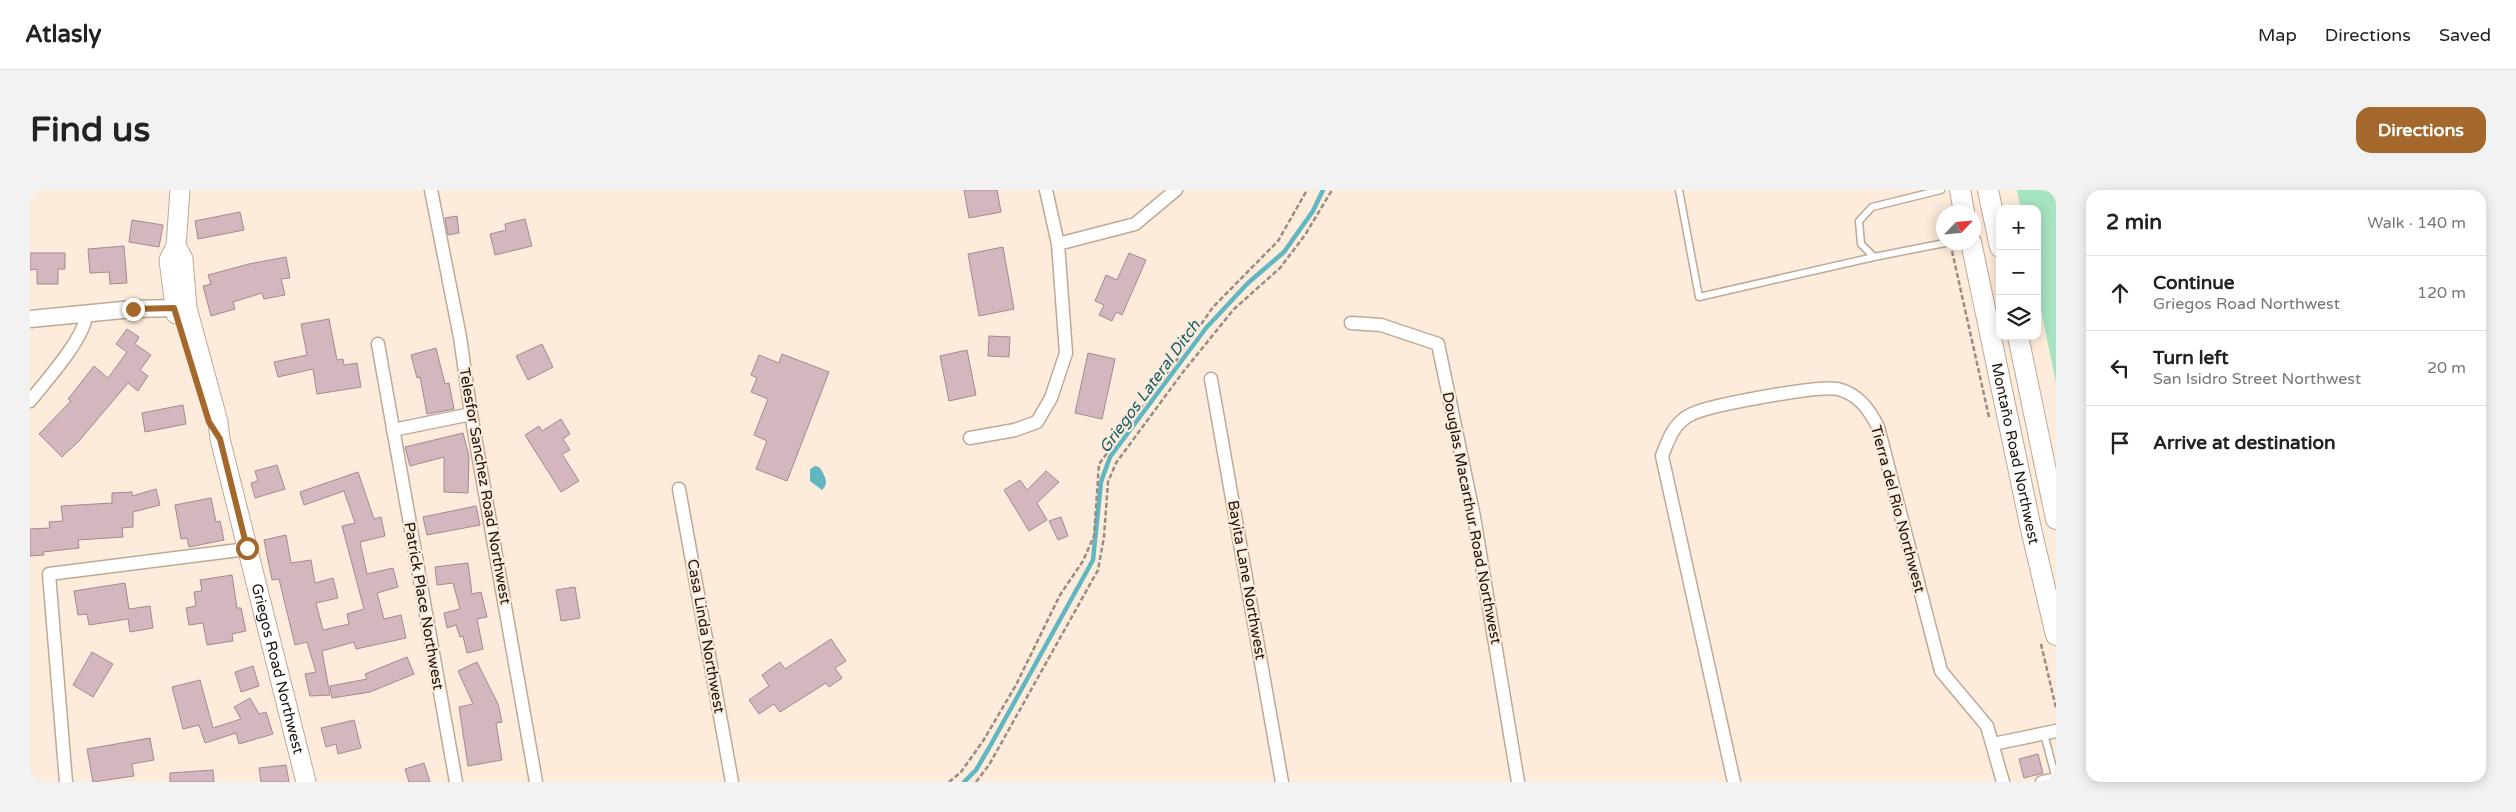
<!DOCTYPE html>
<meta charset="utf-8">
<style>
:root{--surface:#fff;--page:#f2f2f2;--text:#222;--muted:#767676;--line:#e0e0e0;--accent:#a5682c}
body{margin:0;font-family:"Varela Round",sans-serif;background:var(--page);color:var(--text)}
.controls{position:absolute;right:15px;top:15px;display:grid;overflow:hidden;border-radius:10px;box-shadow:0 2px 12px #0003}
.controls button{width:45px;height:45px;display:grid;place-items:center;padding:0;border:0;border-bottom:1px solid var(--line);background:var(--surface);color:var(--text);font:25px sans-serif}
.compass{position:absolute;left:1906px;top:15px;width:45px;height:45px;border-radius:50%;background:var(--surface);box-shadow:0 2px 12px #0003;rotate:64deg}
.stop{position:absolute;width:15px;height:15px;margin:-11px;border:4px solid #a5682c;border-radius:50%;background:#fff}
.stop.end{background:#a5682c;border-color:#fff;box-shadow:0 1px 5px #0008}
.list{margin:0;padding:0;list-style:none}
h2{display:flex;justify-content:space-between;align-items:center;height:65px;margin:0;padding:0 20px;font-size:21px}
h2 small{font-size:16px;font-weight:400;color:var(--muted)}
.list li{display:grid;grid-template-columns:32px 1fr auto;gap:15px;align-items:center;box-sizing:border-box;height:75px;padding:0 20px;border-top:1px solid var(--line)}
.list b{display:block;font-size:19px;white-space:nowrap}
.list p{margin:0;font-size:16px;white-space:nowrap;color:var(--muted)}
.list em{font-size:16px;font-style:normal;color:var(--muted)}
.icon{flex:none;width:28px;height:28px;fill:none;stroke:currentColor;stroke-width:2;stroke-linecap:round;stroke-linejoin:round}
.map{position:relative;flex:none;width:2026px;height:592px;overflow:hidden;border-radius:15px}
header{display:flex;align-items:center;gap:30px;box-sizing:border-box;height:70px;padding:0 25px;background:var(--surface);border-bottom:1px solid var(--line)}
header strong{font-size:24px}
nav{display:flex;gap:28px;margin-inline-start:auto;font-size:18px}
.intro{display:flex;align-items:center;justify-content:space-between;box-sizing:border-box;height:120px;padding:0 30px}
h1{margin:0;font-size:35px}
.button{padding:12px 22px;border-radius:15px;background:var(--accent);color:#fff;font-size:18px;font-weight:700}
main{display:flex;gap:30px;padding:0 30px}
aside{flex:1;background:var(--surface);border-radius:15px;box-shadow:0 2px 12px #0003}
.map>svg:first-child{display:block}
.green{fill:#a6e4c1}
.water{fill:#60b7c1}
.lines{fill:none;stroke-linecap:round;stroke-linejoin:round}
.stream{stroke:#60b7c1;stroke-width:4.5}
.building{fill:#d3b6be;stroke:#a58991}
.service-casing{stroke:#bea996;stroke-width:9}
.minor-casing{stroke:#bea996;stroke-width:15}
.tertiary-casing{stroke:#bea996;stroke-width:19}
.secondary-casing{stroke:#bea996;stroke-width:21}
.primary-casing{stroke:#bea996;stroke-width:22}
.path{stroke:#9a8c80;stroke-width:2.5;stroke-dasharray:5 2.5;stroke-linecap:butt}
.service{stroke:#fff;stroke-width:6}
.minor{stroke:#fff;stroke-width:12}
.tertiary{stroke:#fff;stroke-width:16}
.secondary{stroke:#fff;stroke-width:19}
.primary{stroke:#fff;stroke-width:20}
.route{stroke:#a5682c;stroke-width:6}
.labels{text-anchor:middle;stroke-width:4.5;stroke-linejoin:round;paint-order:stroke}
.street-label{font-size:15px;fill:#1b130c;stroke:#fdebdb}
.water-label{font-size:16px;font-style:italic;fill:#186168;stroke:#fdebdb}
</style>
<header>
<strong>Atlasly</strong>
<nav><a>Map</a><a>Directions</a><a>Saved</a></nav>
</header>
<div class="intro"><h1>Find us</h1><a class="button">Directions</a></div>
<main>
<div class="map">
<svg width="2026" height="592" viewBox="0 0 2026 592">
<rect width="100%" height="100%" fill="#fdebdb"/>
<path class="green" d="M1987,0H2026V193L2007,101V19H1991Z"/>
<path class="water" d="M785,276L789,277C794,284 800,293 792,300L780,291V279Z"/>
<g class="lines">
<path class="stream" d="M934,592L946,580L959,558L1063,370L1071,292L1080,267L1176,138L1218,93L1254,62L1283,21L1293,0"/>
</g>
<path class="building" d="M934,0H967L971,22L939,28Z
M210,22L214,40L168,49L165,31Z
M427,26L429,43L418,45L415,28Z
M495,29L502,56L465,65L460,44L476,40L475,34Z
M102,30L133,35L129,57L99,52Z
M94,56L97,93L80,94L79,82L60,83L58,59Z
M973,57L984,119L949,126L938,64Z
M0,63H35V79H28V94H7V79L0,80Z
M1099,63L1116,70L1092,125L1086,122L1082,131L1069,125L1074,115L1065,111L1076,85L1087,90Z
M256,67L260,88L251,89L255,105L234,109L232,103L203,112L205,119L181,126L173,96L181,94L178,85L219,74Z
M299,129L307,170L313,169L314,175L327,173L331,197L287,204L283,179L248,187L244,172L277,165L271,134Z
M97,139L109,147L105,154L121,165L110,180L118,186L108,201L98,193L49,251L32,267L9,244L41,211L38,209L64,176L78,188L97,162L86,154Z
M959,146L980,147L979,167L958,166Z
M512,154L523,177L498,190L486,166Z
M406,158L415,194L419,193L424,219L397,224L390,187L387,188L381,165Z
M937,160L946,205L919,211L910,166Z
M1058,163L1085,169L1072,229L1045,223Z
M752,164L799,182L757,291L726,279L737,251L724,245L738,209L721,202L727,188L721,185L729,165L749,173Z
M153,215L156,234L115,242L112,223Z
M531,229L540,244L533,249L540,260L532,264L549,291L531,302L495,245L509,236L512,241Z
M433,243L439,266L438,303L414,302V267L380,276L375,257Z
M247,275L255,299L225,308L221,293L228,291L225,281Z
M1016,281L1029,292L1007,313L1017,330L999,341L974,300L990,290L997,300Z
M328,282L344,329L351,327L355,346L330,352L337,384L363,378L368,397L347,403L354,429L371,425L376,448L326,459L324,452L292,461L300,505L280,506L275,484L286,482L277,452L265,455L249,389L242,390L234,350L256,345L261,373L281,370L285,393L303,388L308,408L286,413L293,440L319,434L317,424L334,419L312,336L325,333L314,301L274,315L270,302Z
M126,299L130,315L103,322V337L92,338L93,347L48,350L49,358L13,362L14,365L0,366V339L20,338L19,332L33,331L31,316L82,313V303L102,302V306Z
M181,308L186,332L190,331L194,350L159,357L157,348L151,349L145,315Z
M446,316L450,335L397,345L393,327Z
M1031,327L1038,346L1028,350L1019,331Z
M438,373L442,404L451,402L457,427L447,429L453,459L437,463L433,446L430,447L426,435L417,438L414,423L430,419L423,393L407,395L405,377Z
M202,385L207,418H211L216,441L202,444L203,451L177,455L173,433L159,435L156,418L166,416L164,402L172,401L170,390Z
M95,393L99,419L120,416L123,438L100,442L98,429L59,435L57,424L48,425L44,401Z
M545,397L550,428L531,431L526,400Z
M801,449L816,471L805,478L812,488L799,497L796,493L750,522L744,514L729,524L719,510L739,496L732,485L750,472L755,479Z
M62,462L83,474L63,507L43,495Z
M377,467L384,484L340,502L302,508L300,496L337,489L335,484Z
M447,472L468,514L472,532L466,533L472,570L438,576L429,517L443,514L428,481Z
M223,476L229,496L211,502L205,482Z
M170,490L183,538L211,529L204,517L220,508L229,524L236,522L243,544L209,554L206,543L175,553L169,535L153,539L142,497Z
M324,530L331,558L308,564L306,554L296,557L291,538Z
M120,548L124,570L102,574L104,586L63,592L57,559Z
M2008,564L2013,583L1994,588L1989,569Z
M394,573L400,592H379L375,579Z
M256,575L259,592H231L229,578Z
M183,580L184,592H140V583Z"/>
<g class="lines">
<g class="service-casing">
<path id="service" d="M1649,0L1669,107L1844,67
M1911,0L1842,17L1829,31L1831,54L1844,67L1920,52
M2014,544L2026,589"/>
</g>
<g class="minor-casing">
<path id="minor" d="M401,0L430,147L441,224L506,592
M1028,54L1105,34L1146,0
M1321,133L1351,135L1408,154L1444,327L1488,592
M348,154L426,592
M1181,189L1252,592
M0,211C15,192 55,148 56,125
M363,240L441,224
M940,248L985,240L1007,232L1021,208L1036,163L1028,54L1016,0
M649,299L702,592
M1963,554L2026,541
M36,592L19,384L217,359
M1704,592L1632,266C1638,250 1644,232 1662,224C1680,215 1789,195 1808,199C1828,204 1839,219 1848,237L1911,481L1957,536L1973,592
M2012,592L2026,589"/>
</g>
<g class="tertiary-casing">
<path id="tertiary" d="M0,129L103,119L144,118"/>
</g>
<g class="secondary-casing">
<g id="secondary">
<path id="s1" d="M146,56L153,69L157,118L188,232L190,249L276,592"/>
<path d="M146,124L139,70L146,56L150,0"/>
</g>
</g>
<g class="primary-casing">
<g id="primary">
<path d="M1930,0L1934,22"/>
<path d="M1958,0L1970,57"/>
<path id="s2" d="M1941,52L2001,339L2026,445"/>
<path d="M1988,146L2026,329"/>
</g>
</g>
<path class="path" d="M1922,61L1959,227
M2011,454L2026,518
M919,592L931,582L953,551L986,495L1030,405L1053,371L1064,346L1069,274L1148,168L1183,117L1248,51L1277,0
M946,592L959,575L1068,380L1074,347L1078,292L1086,273L1153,182L1204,119L1250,78L1275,45L1302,0"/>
<use href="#service" class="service"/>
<use href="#minor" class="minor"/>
<use href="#tertiary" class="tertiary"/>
<use href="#secondary" class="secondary"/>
<use href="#primary" class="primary"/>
</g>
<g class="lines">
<path class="route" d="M103,119L144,118L179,232L190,249L217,358"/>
</g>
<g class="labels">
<g class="street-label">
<text dy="5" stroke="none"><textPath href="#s2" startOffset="216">Montaño Road Northwest</textPath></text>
<text transform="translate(455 296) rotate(80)" y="5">Telesfor Sanchez Road Northwest</text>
<text transform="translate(1868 319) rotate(75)" y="5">Tierra del Rio Northwest</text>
<text transform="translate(1442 328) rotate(79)" y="5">Douglas Macarthur Road Northwest</text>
<text transform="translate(1217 390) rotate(80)" y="5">Bayita Lane Northwest</text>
<text transform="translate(394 416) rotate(80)" y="5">Patrick Place Northwest</text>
<text transform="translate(676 446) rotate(80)" y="5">Casa Linda Northwest</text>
<text dy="5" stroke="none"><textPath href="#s1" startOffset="436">Griegos Road Northwest</textPath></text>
</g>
<g class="water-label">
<text transform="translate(1119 196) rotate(-54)" y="6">Griegos Lateral Ditch</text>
</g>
</g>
</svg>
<div class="controls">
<button>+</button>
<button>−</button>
<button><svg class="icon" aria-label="layers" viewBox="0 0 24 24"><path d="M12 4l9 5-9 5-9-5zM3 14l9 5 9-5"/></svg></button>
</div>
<svg class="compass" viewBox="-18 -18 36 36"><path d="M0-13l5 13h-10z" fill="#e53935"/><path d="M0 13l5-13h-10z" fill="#767676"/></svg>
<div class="stop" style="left:217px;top:358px"></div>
<div class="stop end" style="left:103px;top:119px"></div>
</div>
<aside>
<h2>2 min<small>Walk · 140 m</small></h2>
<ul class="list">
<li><svg class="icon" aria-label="ahead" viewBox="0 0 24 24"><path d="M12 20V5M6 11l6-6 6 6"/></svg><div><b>Continue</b><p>Griegos Road Northwest</p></div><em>120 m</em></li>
<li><svg class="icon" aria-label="left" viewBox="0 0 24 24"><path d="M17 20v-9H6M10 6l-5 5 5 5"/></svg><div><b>Turn left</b><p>San Isidro Street Northwest</p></div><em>20 m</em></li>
<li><svg class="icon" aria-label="arrive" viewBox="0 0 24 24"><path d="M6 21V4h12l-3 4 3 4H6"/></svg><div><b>Arrive at destination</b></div></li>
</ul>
</aside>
</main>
